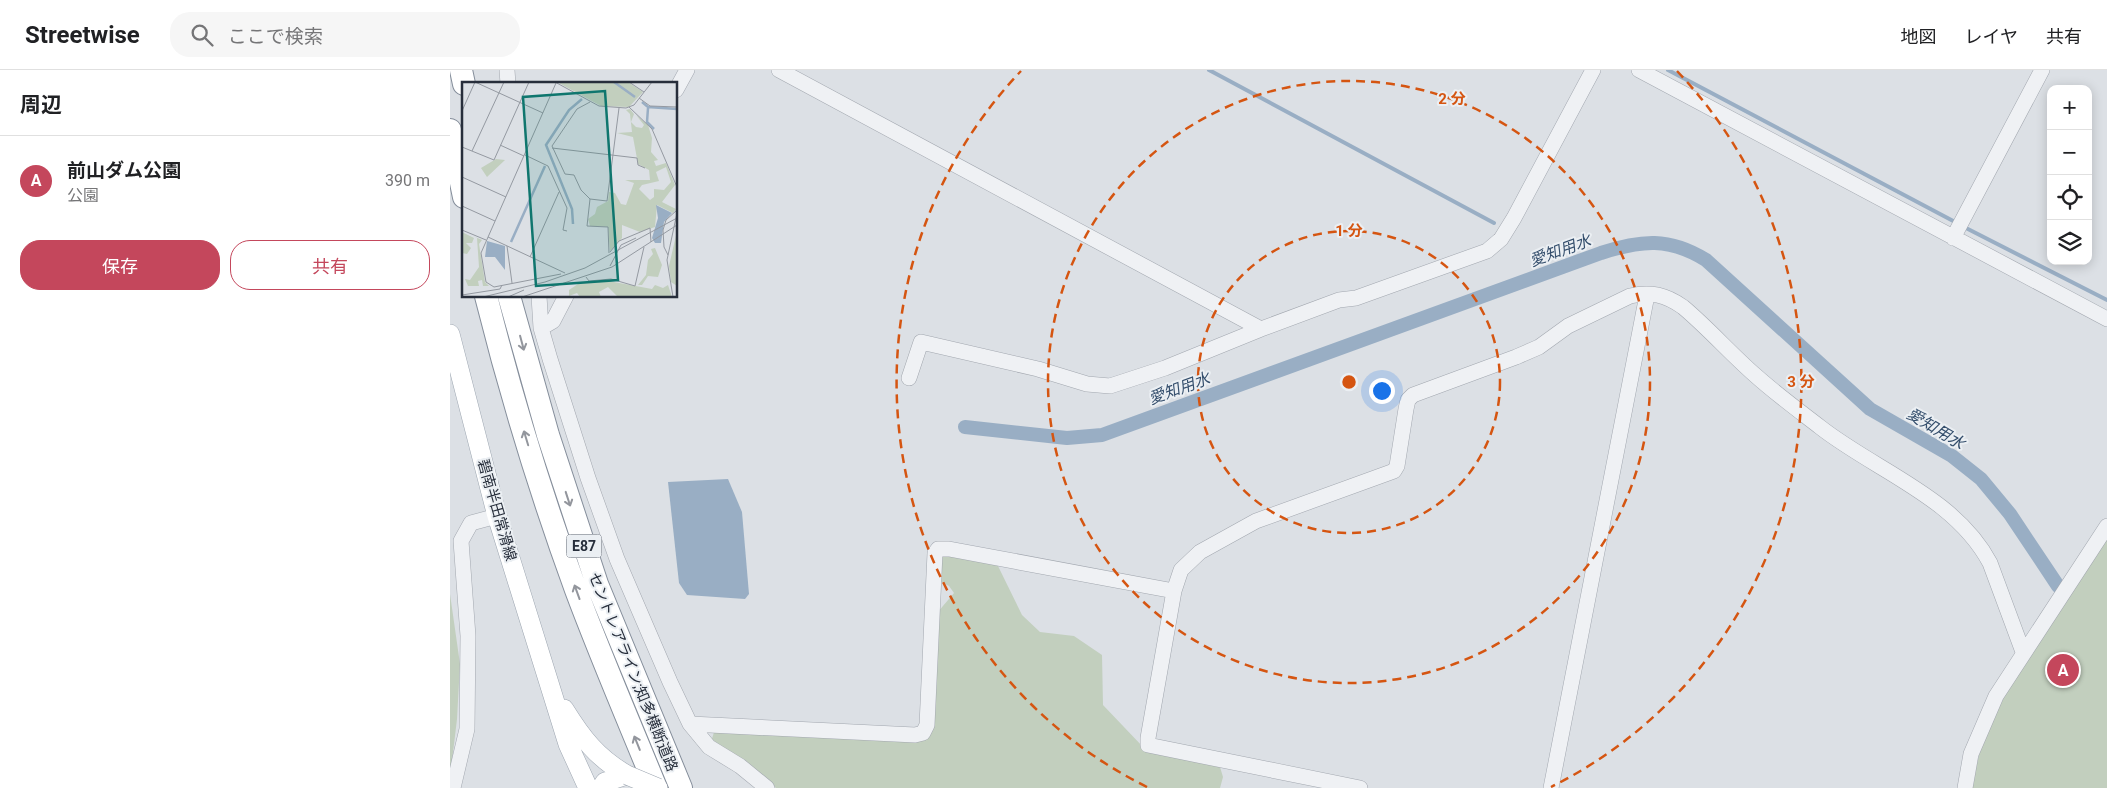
<!DOCTYPE html>
<html lang="ja">
<meta charset="utf-8">
<style>
:root{--surface:#fff;--page:#f6f6f6;--text:#202124;--muted:#757577;--line:#e0e0e0;--accent:#c4475c}
body{margin:0;font-family:Roboto,"Noto Sans JP",sans-serif;background:var(--page);color:var(--text)}
.controls{position:absolute;right:15px;top:15px;display:grid;overflow:hidden;border-radius:10px;box-shadow:0 2px 12px #0003}
.controls button{width:45px;height:45px;display:grid;place-items:center;padding:0;border:0;border-bottom:1px solid var(--line);background:var(--surface);color:var(--text);font:25px sans-serif}
.you{position:absolute;left:931px;top:320px;width:18px;height:18px;margin:-12px;border:4px solid #fff;border-radius:50%;background:#1a73e8;box-shadow:0 0 0 8px #1a73e833}
.badge{display:grid;place-items:center;width:32px;height:32px;border-radius:50%;background:var(--accent);color:#fff;font-size:16px;font-weight:700}
.pin{position:absolute;translate:-50% -50%;border:2px solid #fff;box-shadow:0 1px 5px #0006}
.list{margin:0;padding:0;list-style:none}
h2{display:flex;justify-content:space-between;align-items:center;height:65px;margin:0;padding:0 20px;font-size:21px}
h2 small{font-size:16px;font-weight:400;color:var(--muted)}
.list li{display:grid;grid-template-columns:32px 1fr auto;gap:15px;align-items:center;box-sizing:border-box;height:90px;padding:0 20px;border-top:1px solid var(--line)}
.list b{display:block;font-size:19px;white-space:nowrap}
.list p{margin:0;font-size:16px;white-space:nowrap;color:var(--muted)}
.list em{font-size:16px;font-style:normal;color:var(--muted)}
.actions{display:flex;gap:10px;padding:15px 20px}
.actions a{flex:1;padding:11px 0;border:1px solid var(--accent);border-radius:20px;text-align:center;font-size:18px;color:var(--accent)}
.actions .main{background:var(--accent);color:#fff}
.icon{flex:none;width:28px;height:28px;fill:none;stroke:currentColor;stroke-width:2;stroke-linecap:round;stroke-linejoin:round}
.map{position:relative;flex:none;width:1657px;height:718px;overflow:hidden}
header{display:flex;align-items:center;gap:30px;box-sizing:border-box;height:70px;padding:0 25px;background:var(--surface);border-bottom:1px solid var(--line)}
header strong{font-size:24px}
nav{display:flex;gap:28px;margin-inline-start:auto;font-size:18px}
.search{width:350px;height:45px;background:var(--page);display:flex;align-items:center;gap:12px;box-sizing:border-box;padding:0 18px;border-radius:20px;color:var(--muted);font-size:19px}
main{display:flex}
aside{flex:1;background:var(--surface)}
.map>svg:first-child{display:block}
.green{fill:#c2cfbe}
.water{fill:#99aec4}
.lines{fill:none;stroke-linecap:round;stroke-linejoin:round}
.stream{stroke:#99aec4;stroke-width:4}
.canal{stroke:#99aec4;stroke-width:14}
.minor-casing{stroke:#a2a7af;stroke-width:16}
.major-casing{stroke:#9ca5b0;stroke-width:20}
.highway-casing{stroke:#858e9b;stroke-width:24}
.minor{stroke:#eff1f4;stroke-width:15}
.major{stroke:#fff;stroke-width:19}
.highway{stroke:#fff;stroke-width:22}
.major-bridge-casing{stroke:#9ca5b0;stroke-width:20;stroke-linecap:butt}
.major-bridge{stroke:#fff;stroke-width:19}
.oneway{stroke:#93969d}
.ring{fill:none;stroke:#d55511;stroke-width:2.5;stroke-dasharray:9 6}
.labels{text-anchor:middle;stroke-width:4;stroke-linejoin:round;paint-order:stroke}
.shield{fill:#ebeff3;stroke:#626872;stroke-width:1}
.shield-label{font-size:14px;font-weight:bold;fill:#272e3b}
.street-label{font-size:15px;fill:#272e3b;stroke:#ebeff3}
.water-label{font-size:16px;font-style:italic;fill:#344e6c;stroke:#ebeff3}
.inset-river{fill:none;stroke:#99aec4;stroke-width:2.5}
.inset-road{fill:none;stroke:#9499a1;stroke-width:1}
.view{fill:#0f766e;fill-opacity:0.15;stroke:#0f766e;stroke-width:2.5}
.inset-edge{fill:none;stroke:#272e3b;stroke-width:2.5}
.centre{fill:#d55511;stroke:#ebeff3;stroke-width:2.5}
.ring-label{font-size:15px;text-anchor:middle;font-weight:bold;fill:#d55511;stroke:#ebeff3;stroke-width:4;stroke-linejoin:round;paint-order:stroke}
</style>
<header>
<strong>Streetwise</strong>
<div class="search"><svg class="icon" aria-label="search" viewBox="0 0 24 24"><circle cx="10" cy="10" r="6"/><path d="M15 15l6 6"/></svg>ここで検索</div>
<nav><a>地図</a><a>レイヤ</a><a>共有</a></nav>
</header>
<main>
<aside>
<h2>周辺<small></small></h2>
<ul class="list">
<li><span class="badge">A</span><div><b>前山ダム公園</b><p>公園</p></div><em>390 m</em></li>
</ul>
<div class="actions"><a class="main">保存</a><a>共有</a></div>
</aside>
<div class="map">
<svg width="1657" height="718" viewBox="0 0 1657 718">
<rect width="100%" height="100%" fill="#dce0e5"/>
<path class="green" d="M1657,468V718H1521L1531,677L1558,616Z
M489,484H507L548,496L572,545L590,562L624,566L652,585L653,635L694,678L770,697L773,707L770,718H326L292,691L261,672L265,659L467,669L487,543L504,523L499,516L488,510Z
M0,524L10,594L7,649L0,708Z"/>
<path class="water" d="M278,409L292,442L299,524L295,529L237,525L229,513L218,412Z"/>
<g class="lines">
<path class="stream" d="M759,0L1044,153
M1218,0L1507,153
M1514,157L1657,230"/>
<path class="canal" d="M515,357L617,368L652,365L1151,183C1191,170 1219,167 1256,190L1420,339L1502,386L1531,409L1560,444L1608,516"/>
<g class="minor-casing">
<path id="minor" d="M57,0L58,14
M329,0L811,259
M1189,0L1657,249
M226,20L237,0
M1503,168L1592,0
M89,226L91,258L100,289L138,408L167,489L220,612L240,654L259,677L290,696L317,718
M91,258L103,251L116,226
M459,308L471,272L588,299L637,314L660,316L715,298L811,259L889,230L906,228L1037,181L1051,169L1064,148L1143,0
M240,654L465,665L473,663L477,655L485,483L488,479H499L724,521
M3,718L17,659L18,566L11,471L21,453L47,446
M910,718L698,675V668L724,521L731,500L750,482L806,451L944,401L947,396L956,339L958,330L963,325L1066,287L1089,277L1118,256L1180,226C1201,221 1216,225 1233,237C1258,258 1280,283 1305,305C1325,323 1348,340 1370,357C1426,401 1505,427 1540,493L1573,582
M1101,718L1197,225
M1515,718L1521,684L1546,626L1657,456"/>
</g>
<g class="major-casing">
<path id="major" d="M0,264L47,446L118,674L138,718
M114,639C132,668 147,688 177,705
M151,718L155,712L177,705"/>
</g>
<g class="highway-casing">
<path id="highway" d="M11,0L14,14
M0,60L14,127
M36,226C61,326 91,424 126,520C151,587 179,652 206,718
M59,226L98,365L147,514L231,718"/>
</g>
<use href="#minor" class="minor"/>
<use href="#major" class="major"/>
<use href="#highway" class="highway"/>
<g class="major-bridge-casing">
<path id="major-bridge" d="M177,705L208,718"/>
</g>
<use href="#major-bridge" class="major-bridge"/>
</g>
<defs><path id="oneway-shaft" d="M-6 0H5M1.5-3L5.5 0L1.5 3" fill="none" stroke-width="1.6" stroke-linecap="round" stroke-linejoin="round" transform="scale(1.25)"/></defs>
<g class="oneway">
<use href="#oneway-shaft" transform="translate(72 273) rotate(75)"/>
<use href="#oneway-shaft" transform="translate(76 368) rotate(-107)"/>
<use href="#oneway-shaft" transform="translate(118 429) rotate(72)"/>
<use href="#oneway-shaft" transform="translate(127 522) rotate(-110)"/>
<use href="#oneway-shaft" transform="translate(187 673) rotate(-112)"/>
</g>
<g class="ring">
<circle cx="899" cy="312" r="151"/>
<circle cx="899" cy="312" r="301"/>
<path d="M697 717A452 452 0 0 1 571 1M1227 1A452 452 0 0 1 1101 717"/>
</g>
<g class="labels">
<rect class="shield" x="116.5" y="464.5" width="35" height="23" rx="4"/>
<g class="shield-label">
<text x="134" y="481">E87</text>
</g>
<g class="street-label">
<text transform="translate(47 440) rotate(74)" y="5">碧南半田常滑線</text>
<text transform="translate(183 602) rotate(68)" y="5">セントレアライン;知多横断道路</text>
</g>
<g class="water-label">
<text transform="translate(1110 180) rotate(-20)" y="6">愛知用水</text>
<text transform="translate(729 318) rotate(-20)" y="6">愛知用水</text>
<text transform="translate(1486 358) rotate(31)" y="6">愛知用水</text>
</g>
</g>
<g transform="translate(12 12)">
<rect width="215" height="215" fill="#dce0e5"/>
<path d="M95,0H166L181,10L167,25L139,24ZM168,27L172,32L169,40L174,45L180,46L182,43L174,33L186,43L190,56L189,70L196,78L192,79L194,84L204,81L213,103L200,120L214,127L211,131L195,123L193,145L178,150L160,143V156L148,169L146,145L128,144L126,137L133,132L135,125L146,119L147,110L153,111L159,122L164,123L172,101L163,98H188L187,88L176,82L171,55L155,51L170,50L168,32L164,28ZM204,85L209,100L202,108L192,107V115L188,118L177,107L180,103L197,99L194,90ZM34,77L43,78L25,95L19,86ZM215,149V204L209,200L207,184ZM0,150L12,156L10,161H4L9,166L5,172L0,171ZM11,154L20,158L17,162L23,200L27,204H21L20,198L16,199L17,204H6L3,197L8,198L17,185L15,156ZM193,166L200,183L196,195L186,194L180,203H176L184,193L186,178L191,172L189,167ZM141,198L190,207L193,203L201,206L206,203L210,215L155,214L146,205L137,210L139,215H118L115,211L107,214V208L116,202Z" fill="#c2cfbe" fill-rule="evenodd"/>
<path d="M194,123L210,131L202,140L199,161H193L190,156L196,136ZM25,159L43,164V188L33,175H23Z" fill="#99aec4"/>
<path class="inset-river" d="M152,0L173,15M180,20L186,25L215,27M186,26L185,40L192,47M111,142L110,127L84,63L107,28L120,17M49,160L83,84"/>
<path class="inset-road" d="M13,0L81,31M93,0L137,24L164,26L172,23L190,0M167,0L182,10M94,1L19,171L24,200L32,205L99,192M177,16L188,24L215,25M128,20L115,27L90,64L103,92L112,93L119,108L128,117L145,119L157,26M167,25L190,47L215,105M0,29L13,0M38,63L62,74M0,65L32,78L67,0M90,66L175,76L176,83L183,86M10,69L42,0M63,73L86,84L105,126L101,148L105,149M0,95L44,115M128,117L125,144L146,145L147,171M0,124L33,139M0,148L24,158M26,155L103,191M45,164L50,201M148,170L157,159L188,146L189,160M206,173L202,165L201,148L204,138L215,128M68,175L97,110M148,184L159,163L174,156M124,195L127,199L149,197L173,204L182,165M0,213L38,207L40,203M21,215L83,200L123,186L215,136M46,215L62,208M60,215L150,185L215,143M211,215L205,178L215,131"/>
<path class="view" d="M143,9L156,198L74,204L61,15Z"/>
<rect width="215" height="215" class="inset-edge"/>
</g>
<circle cx="899" cy="312" r="8" class="centre"/>
<g class="ring-label">
<text x="1002" y="34">2 分</text>
<text x="899" y="166">1 分</text>
<text x="1351" y="317">3 分</text>
</g>
</svg>
<div class="controls">
<button>+</button>
<button>−</button>
<button><svg class="icon" aria-label="locate" viewBox="0 0 24 24"><circle cx="12" cy="12" r="6"/><path d="M12 2v4M12 18v4M2 12h4M18 12h4"/></svg></button>
<button><svg class="icon" aria-label="layers" viewBox="0 0 24 24"><path d="M12 4l9 5-9 5-9-5zM3 14l9 5 9-5"/></svg></button>
</div>
<div class="you"></div>
<div class="pin badge" style="left:1613px;top:600px">A</div>
</div>
</main>
